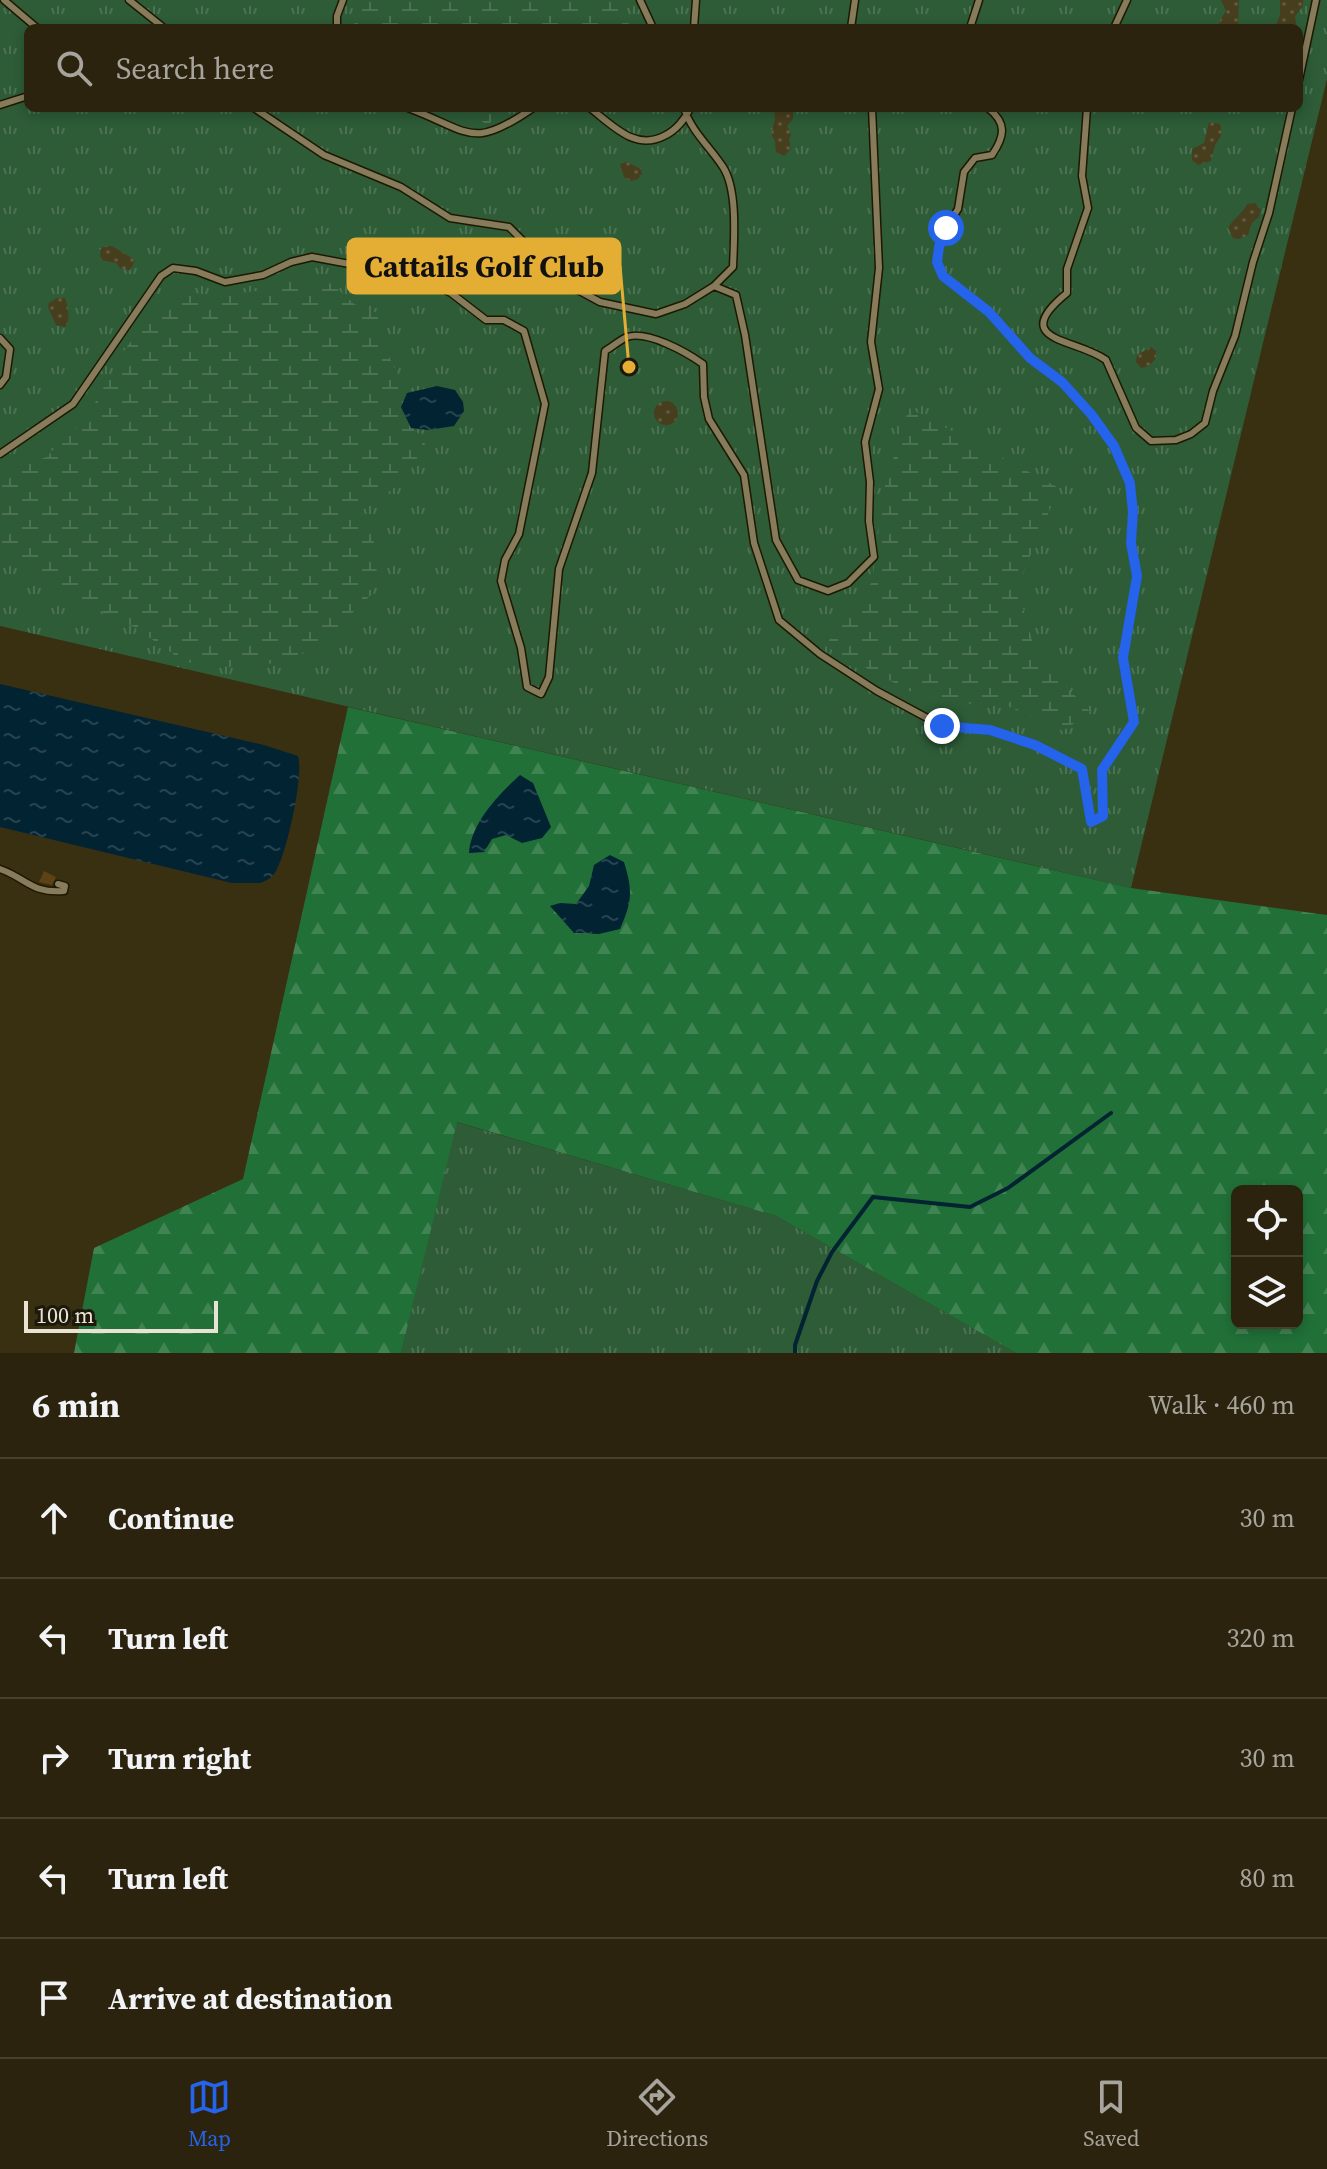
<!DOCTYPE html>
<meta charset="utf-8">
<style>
:root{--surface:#2b230d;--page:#332b16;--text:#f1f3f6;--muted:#a6a49d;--line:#47402e;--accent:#2563eb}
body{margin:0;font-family:"Source Serif 4",serif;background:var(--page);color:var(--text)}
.controls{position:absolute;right:24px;bottom:24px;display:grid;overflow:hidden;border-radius:12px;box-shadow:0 4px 12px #0003}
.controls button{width:72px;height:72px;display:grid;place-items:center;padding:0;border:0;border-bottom:2px solid var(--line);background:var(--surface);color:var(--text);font:40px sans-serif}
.scale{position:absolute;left:24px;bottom:20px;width:194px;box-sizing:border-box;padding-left:8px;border:4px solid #e8e3d2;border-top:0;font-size:22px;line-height:28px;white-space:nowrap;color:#e8e3d2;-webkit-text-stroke:6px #1c180b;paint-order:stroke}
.stop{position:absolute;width:24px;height:24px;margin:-18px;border:6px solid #2563eb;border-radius:50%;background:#fff}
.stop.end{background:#2563eb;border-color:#fff;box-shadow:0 2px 8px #0008}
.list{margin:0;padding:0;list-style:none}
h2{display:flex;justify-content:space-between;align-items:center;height:104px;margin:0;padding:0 32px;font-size:34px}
h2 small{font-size:26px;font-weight:400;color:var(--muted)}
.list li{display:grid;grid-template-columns:52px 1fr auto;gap:24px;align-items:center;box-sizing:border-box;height:120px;padding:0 32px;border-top:2px solid var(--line)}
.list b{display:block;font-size:30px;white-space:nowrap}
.list em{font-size:26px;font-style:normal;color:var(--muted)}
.icon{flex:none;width:44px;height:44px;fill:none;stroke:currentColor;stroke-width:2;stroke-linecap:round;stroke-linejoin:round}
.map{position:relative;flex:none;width:1327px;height:1353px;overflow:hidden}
.search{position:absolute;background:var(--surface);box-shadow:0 4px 12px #0003;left:24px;right:24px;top:24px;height:88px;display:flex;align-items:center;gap:20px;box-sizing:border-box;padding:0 28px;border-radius:12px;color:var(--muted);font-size:30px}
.sheet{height:704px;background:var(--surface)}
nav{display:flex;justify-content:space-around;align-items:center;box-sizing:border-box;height:112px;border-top:2px solid var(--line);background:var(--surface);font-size:22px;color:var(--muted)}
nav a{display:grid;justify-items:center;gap:4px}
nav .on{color:var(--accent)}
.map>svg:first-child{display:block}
.grass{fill:url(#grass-tufts);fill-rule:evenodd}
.forest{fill:url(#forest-firs);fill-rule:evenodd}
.wetland{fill:url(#wetland-marsh)}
.sand{fill:url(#sand-dots)}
.water{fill:url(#water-ripples)}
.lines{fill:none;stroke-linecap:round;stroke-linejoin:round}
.stream{stroke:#022332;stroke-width:4}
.building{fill:#5d4216}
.lane-casing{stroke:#201700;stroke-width:9}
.lane{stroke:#867c5c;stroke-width:6}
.route{stroke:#2563eb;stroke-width:10}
.leader{fill:none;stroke:#e4ae35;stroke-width:3}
.callout-dot{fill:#e4ae35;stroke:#1c180b;stroke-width:3}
.callout{fill:#e4ae35;stroke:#e4ae35;stroke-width:3}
.callout-label{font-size:30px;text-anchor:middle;font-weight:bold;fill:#111}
</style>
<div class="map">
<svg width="1327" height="1353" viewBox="0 0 1327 1353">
<defs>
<pattern id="grass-tufts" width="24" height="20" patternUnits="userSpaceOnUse" patternTransform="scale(2)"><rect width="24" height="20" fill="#2d5c37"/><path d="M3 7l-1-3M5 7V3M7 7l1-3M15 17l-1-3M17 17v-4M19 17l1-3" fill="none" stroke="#4b7353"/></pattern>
<pattern id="forest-firs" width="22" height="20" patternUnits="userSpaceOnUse" patternTransform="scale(2)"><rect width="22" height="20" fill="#217038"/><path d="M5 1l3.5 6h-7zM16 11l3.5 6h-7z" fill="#418454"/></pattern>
<pattern id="wetland-marsh" width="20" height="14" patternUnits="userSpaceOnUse" patternTransform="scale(2)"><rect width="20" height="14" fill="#2d5c37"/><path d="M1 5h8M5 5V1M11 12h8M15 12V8" fill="none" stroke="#4b7353"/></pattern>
<pattern id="sand-dots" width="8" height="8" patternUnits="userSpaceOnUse" patternTransform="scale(2)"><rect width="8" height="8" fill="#473e1e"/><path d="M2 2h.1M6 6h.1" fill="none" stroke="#625a3e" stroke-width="1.8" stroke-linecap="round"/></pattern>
<pattern id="water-ripples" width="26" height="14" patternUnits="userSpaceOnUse" patternTransform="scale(2)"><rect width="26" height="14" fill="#022332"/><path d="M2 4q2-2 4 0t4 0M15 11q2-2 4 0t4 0" fill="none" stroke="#27434f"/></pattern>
</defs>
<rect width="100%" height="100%" fill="#392f11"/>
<path class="grass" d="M0,0H1327V79L1131,888L0,626ZM28,28H1299V108H28Z
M456,1122L776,1216L1016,1353H401Z"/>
<path class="forest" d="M348,707L1131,888L1327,915V1353H1016L776,1216L457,1122L401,1353H74L94,1248L243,1179ZM1237,1191H1297V1323H1237Z"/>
<path class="wetland" d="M358,0H616L624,9L630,28H354Z
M434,108H503L489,124Z
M300,276L332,284L354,304L378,313L377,332L407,393L401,408L411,428L427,440L404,481L361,511L379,554L373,593L324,640L287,662L230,667L185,662L134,627L63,594L14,557L0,540V488L8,462L45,458L86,419L124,351L144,323L161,303L179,291L220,296L268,289Z
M909,408L1059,488L1017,587L1036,654L1090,712L1063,731L987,697L949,712L825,646L872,582L884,489Z"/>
<path class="sand" d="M1221,0H1239L1238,28H1219L1220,20L1226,11Z
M1280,0H1303V6L1295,16L1297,28H1275L1280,15Z
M774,108L793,109V119L787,126L791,134L789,140L791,149L784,156L776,152L775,141L771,134L775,119Z
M1209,122L1220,124L1222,134L1215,145L1211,161L1198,165L1192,160V149L1204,143Z
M627,162L641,169L642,173L638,179L631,181L624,177L620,164Z
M1255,203L1261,210L1259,217L1252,223L1248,235L1239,239L1233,238L1228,228C1233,219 1242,214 1247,204Z
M112,246L135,260L130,270L121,269L116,263L101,260L100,250L103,247Z
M57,298H65C68,306 71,321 65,327L56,325L48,307L49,303Z
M1151,347L1156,351V358L1149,366L1141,368L1136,362L1137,355Z
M654 413a12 12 0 1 1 24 0a12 12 0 1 1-24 0Z"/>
<path class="water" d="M437,386L455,390L463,402L464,411L454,426L428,430L411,428L401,407L407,393Z
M0,684L264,745L298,756C304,776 287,852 276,871C273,877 267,880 261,883H232L0,827Z
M520,775L533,783L551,827L542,838L522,843L506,835L492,839L484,852L469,853C471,823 498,795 520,775Z
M610,855L624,862C633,891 632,902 620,929L599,934L574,933L550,906L560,903L576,904L589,886L594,865Z"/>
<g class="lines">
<path class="stream" d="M795,1353V1345L817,1281L832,1252L873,1197L970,1207L1008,1188L1111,1113"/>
</g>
<path class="building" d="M44,871L56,877L52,885L39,882Z"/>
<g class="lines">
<g class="lane-casing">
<path id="lane" d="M4,0L37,28
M129,0L164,28
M640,0L653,28
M337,28V16L343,0
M694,28L696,0
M851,28L855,0
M970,28L979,0
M1114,28L1127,0
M1299,80L1316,0
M0,105L28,96
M254,108L324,155L401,187L450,218L509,227L565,283L600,302L656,314L685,304L714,286L736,295L745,335L776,540L798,580L828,591L848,583L874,557L869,521L870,482L865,442L879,389L871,342L879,268L872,108
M408,108C470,131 471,151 533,108
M590,108C612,125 635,151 664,136C675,131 685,120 690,108
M684,108C691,131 710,147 723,167C738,190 734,240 733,267L714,286
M1087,108L1082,176L1088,208L1067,269V293C1007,342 1076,338 1106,360L1136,428L1151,441L1176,440L1191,434L1205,423L1213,391L1235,336L1253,262L1269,213L1292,108
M0,338L10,349L6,377L0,385
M0,454L73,404L161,276L173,268L196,271L225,282L263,275L291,262L312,257L419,277L451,293L486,320H504L524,331L545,404L519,534L505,560L501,581L521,648L527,687L541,694L549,677L559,569L592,473L605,351C612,347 620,340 627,337C647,330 686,352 703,364L704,397L709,419L744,475L754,543L779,620L820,654L877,691L942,726L990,730L1035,745L1082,769L1091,822L1103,816L1102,770L1134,722L1123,658L1137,576L1131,543L1133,512L1130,483L1114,446L1091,414L1062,382L1030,358L989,312L943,276L937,262L939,247L946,228L958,209L964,172L975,158L992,155C1005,136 1007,123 988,108
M0,869C26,878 32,894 64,891L65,886L58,884"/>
</g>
<use href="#lane" class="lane"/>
</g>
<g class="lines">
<path class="route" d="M942,726L990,730L1035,745L1082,769L1091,822L1103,816L1102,770L1134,722L1123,658L1137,576L1131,543L1133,512L1130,483L1114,446L1091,414L1062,382L1030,358L989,312L943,276L937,262L939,247L946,228"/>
</g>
<path class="leader" d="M629 367L620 266"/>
<circle class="callout-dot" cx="629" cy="367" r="8"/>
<rect class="callout" x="348" y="239" width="272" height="54" rx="8"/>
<g class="callout-label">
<text x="484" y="277">Cattails Golf Club</text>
</g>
</svg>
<div class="controls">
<button><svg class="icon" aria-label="locate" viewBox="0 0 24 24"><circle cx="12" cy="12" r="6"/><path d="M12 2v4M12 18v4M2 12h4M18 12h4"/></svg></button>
<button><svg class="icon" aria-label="layers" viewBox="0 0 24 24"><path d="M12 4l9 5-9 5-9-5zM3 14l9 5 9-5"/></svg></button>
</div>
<div class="scale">100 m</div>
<div class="stop" style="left:946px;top:228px"></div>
<div class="stop end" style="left:942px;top:726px"></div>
<div class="search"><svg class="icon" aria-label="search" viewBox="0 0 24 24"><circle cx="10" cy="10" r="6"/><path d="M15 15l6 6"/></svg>Search here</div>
</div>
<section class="sheet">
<h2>6 min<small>Walk · 460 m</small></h2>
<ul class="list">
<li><svg class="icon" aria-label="ahead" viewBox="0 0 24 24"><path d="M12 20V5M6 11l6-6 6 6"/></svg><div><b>Continue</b></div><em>30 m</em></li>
<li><svg class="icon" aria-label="left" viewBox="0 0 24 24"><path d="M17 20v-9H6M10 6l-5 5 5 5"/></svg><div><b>Turn left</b></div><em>320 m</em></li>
<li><svg class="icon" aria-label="right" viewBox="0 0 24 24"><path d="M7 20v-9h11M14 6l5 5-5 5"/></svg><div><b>Turn right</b></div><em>30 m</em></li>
<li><svg class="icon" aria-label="left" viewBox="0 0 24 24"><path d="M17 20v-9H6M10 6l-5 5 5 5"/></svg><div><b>Turn left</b></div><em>80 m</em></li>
<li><svg class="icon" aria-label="arrive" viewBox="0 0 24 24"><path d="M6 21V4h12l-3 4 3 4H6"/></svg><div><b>Arrive at destination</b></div></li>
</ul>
</section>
<nav>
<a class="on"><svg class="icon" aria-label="map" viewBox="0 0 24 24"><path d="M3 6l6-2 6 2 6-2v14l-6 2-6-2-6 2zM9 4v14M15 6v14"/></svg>Map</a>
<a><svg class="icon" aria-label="directions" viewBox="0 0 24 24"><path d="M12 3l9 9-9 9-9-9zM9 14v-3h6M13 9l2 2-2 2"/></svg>Directions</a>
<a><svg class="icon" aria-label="saved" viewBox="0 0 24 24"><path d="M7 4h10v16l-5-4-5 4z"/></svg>Saved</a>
</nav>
